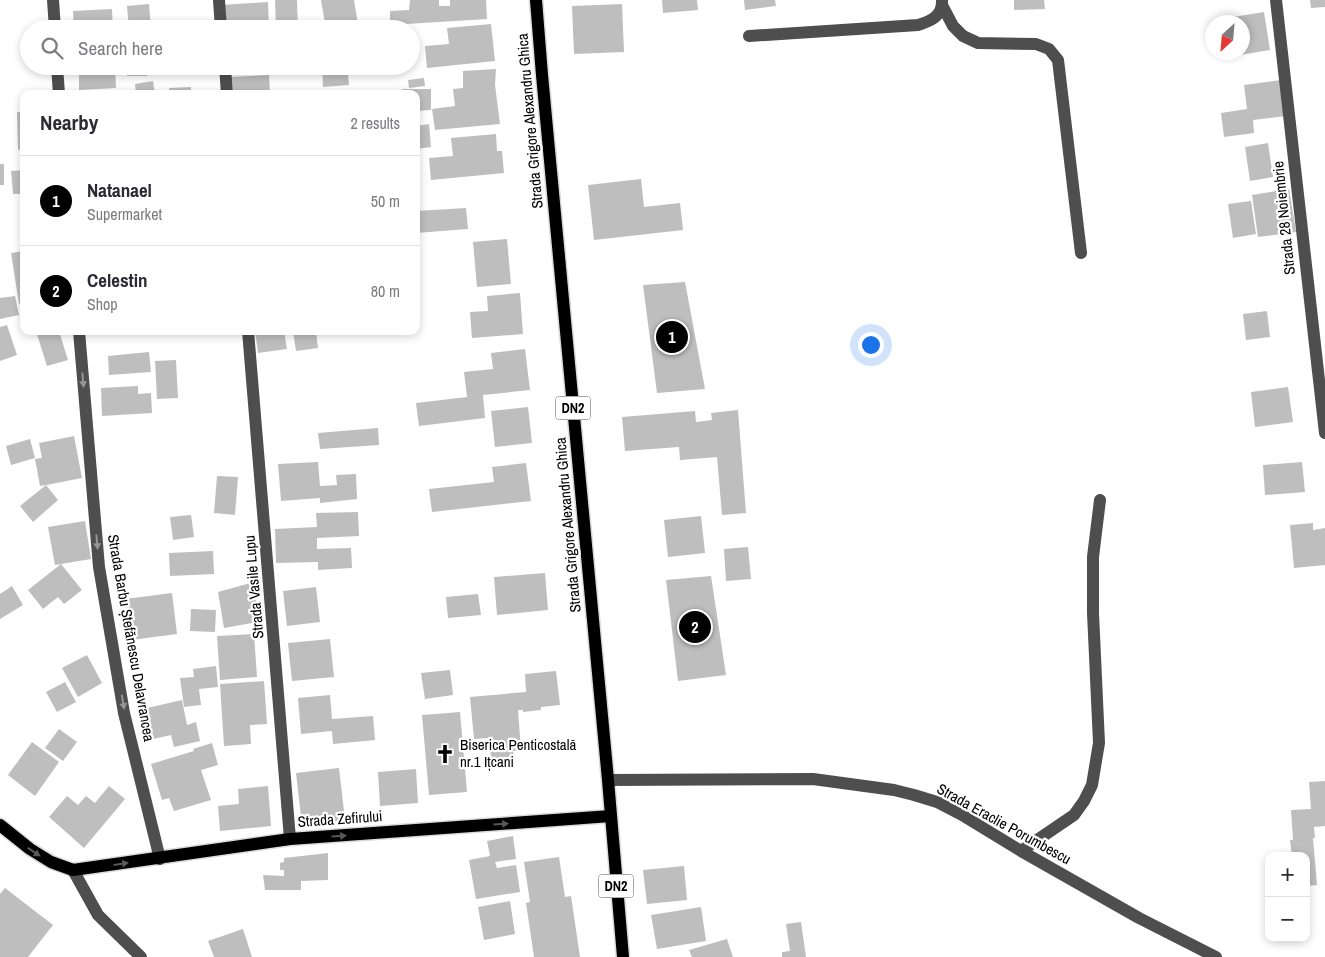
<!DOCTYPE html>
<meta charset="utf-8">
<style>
:root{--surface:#fff;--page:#f2f2f3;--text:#2b2b33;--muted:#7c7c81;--line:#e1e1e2;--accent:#000}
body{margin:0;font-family:"Archivo Narrow",sans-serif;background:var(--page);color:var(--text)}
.controls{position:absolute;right:15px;bottom:15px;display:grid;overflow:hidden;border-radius:10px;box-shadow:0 2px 8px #0003}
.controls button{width:45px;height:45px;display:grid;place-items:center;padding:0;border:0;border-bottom:1px solid var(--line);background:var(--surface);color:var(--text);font:25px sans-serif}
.compass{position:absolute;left:1205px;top:15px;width:45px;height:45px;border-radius:50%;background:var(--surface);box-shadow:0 2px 8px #0003;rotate:206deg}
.you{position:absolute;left:870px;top:344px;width:18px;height:18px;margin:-12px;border:4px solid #fff;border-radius:50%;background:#1a73e8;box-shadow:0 0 0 8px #1a73e833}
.badge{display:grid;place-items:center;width:32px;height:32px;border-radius:50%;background:var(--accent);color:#fff;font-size:16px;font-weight:700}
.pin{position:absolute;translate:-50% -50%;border:2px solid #fff;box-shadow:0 1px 5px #0006}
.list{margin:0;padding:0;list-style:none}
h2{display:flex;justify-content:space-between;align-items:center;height:65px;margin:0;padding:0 20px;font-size:21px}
h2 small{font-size:16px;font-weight:400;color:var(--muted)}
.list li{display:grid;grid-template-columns:32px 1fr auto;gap:15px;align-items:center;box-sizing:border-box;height:90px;padding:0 20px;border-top:1px solid var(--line)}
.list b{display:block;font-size:19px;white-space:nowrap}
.list p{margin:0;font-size:16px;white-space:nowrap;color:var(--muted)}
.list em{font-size:16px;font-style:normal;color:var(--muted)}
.icon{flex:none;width:28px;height:28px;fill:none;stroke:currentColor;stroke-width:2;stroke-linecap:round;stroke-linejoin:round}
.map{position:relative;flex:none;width:1325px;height:957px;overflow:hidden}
.search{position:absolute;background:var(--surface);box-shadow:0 2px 8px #0003;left:20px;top:20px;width:400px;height:55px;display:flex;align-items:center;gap:12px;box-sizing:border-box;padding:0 18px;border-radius:28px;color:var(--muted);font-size:19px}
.panel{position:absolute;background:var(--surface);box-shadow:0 2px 8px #0003;left:20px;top:90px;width:400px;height:245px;border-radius:10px}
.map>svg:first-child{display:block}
.building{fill:#bebebe}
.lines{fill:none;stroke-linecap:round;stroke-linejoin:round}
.major-casing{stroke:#dbdbdb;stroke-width:15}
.minor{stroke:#4e4e4e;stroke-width:12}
.major{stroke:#000;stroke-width:12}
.oneway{fill:#959595}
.oneway2{fill:#595959}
.labels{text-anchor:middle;stroke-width:4.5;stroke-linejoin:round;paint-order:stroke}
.shield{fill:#fff;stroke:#4c4c4c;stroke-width:1}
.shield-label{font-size:14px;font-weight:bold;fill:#000}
.street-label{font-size:15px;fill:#000;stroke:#fff}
.poi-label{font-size:15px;fill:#000;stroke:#fff;text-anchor:start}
</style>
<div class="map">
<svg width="1325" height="957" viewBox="0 0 1325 957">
<rect width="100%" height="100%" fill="#fff"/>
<path class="building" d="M275,0H297L298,29H276Z
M321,0H354L358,24L326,29Z
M410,0H439V6H450V0H486L487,19L390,25V11L409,10Z
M662,0H697L698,10L663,13Z
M744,0H775L776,6L745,10Z
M1014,0H1044L1045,9L1014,10Z
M1310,0H1325V7L1311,8Z
M268,2L269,29H224L222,5Z
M149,4L151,29H129L127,6Z
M622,4L624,52L574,54L572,6Z
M112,9L113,29H74L73,11Z
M1264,12L1270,50L1234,56L1233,52H1242V22H1228L1227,18Z
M491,24L495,61L427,68L425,46L449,44L447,28Z
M79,66H115L116,88L79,90Z
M126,66H147V76H127Z
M322,66H367L368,73L348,74L349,85L323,87Z
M496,69L495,85L500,124L435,130L432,109L455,106L453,89L463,88V71Z
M269,75L270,94H233L232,77Z
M424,78L425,86L409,88L408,80Z
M1281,80L1286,116L1253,120L1254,133L1224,137L1221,113L1247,109L1244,85Z
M153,81L155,94H136L135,84Z
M191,87V94H170L169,88Z
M402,89H431V110L416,111V94H402Z
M17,112H24V149L18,150Z
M429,124L431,147L416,149V126Z
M496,134L497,151H502L504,173L431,180L429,158L453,156L451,138Z
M1268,143L1273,177L1250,181L1245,147Z
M0,164H4V185H0Z
M24,170V194H13L11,171Z
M641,179L644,207L680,203L683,230L594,240L588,185Z
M1289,189L1296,232L1258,237L1252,195Z
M1251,201L1256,234L1233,238L1228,204Z
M466,208L468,229L416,233V211Z
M507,239L511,284L477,287L473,242Z
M24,251V304H19L11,253Z
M685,282L705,389L657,393L643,285Z
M520,293L523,334L472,338L470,312L488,311L487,296Z
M15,296L19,315L0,319V298Z
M1267,311L1270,337L1246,340L1243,314Z
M7,325L17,355L0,361V327Z
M36,331H59L68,360L47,366Z
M255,331H284L287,349L258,353Z
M293,331H316L318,348L296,351Z
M525,349L530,390L483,395L485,418L419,426L416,403L467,397L464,372L493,369L491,353Z
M149,352L151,372L109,375L108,356Z
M176,360L178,398L157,399L155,361Z
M138,386V394L151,393L152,413L102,416L101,388Z
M1288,387L1293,422L1255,427L1251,392Z
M528,407L532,443L495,447L491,411Z
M738,410L746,513L722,515L717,457L680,460L679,447L625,451L622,417L695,411L696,422L712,420L711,413Z
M378,428L379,445L320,449L318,433Z
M74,436L82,478L46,485L58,500L33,522L20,506L46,485L40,486L35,459L42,458L39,443Z
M30,439L35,458L11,465L6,446Z
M318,462L320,486L337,485L336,475L356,474L357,499L320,503V498L281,501L278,464Z
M1302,462L1305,492L1265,495L1263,465Z
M526,463L531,501L432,512L429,489L494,482L492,467Z
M217,476L238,477L235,515L214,513Z
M358,512L359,536L317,538V549L351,548L352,568L318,570V562L276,563L275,529L317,527L316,513Z
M191,515L194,537L173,540L170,517Z
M701,516L705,553L668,557L664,520Z
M85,521L91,559L55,565L48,527Z
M1313,523V530L1325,528V565L1294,568L1290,525Z
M748,547L751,579L726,581L724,549Z
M213,551L214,574L170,576L169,553Z
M61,564L82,590L64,604L58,597L43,609L28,590Z
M545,573L548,610L497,615L494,577Z
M711,576L726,675L678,681L666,580Z
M254,582L258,622L224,628L218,592Z
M12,586L23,605L0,619V594Z
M316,587L320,622L287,626L283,591Z
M172,593L177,634L131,640L125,599Z
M478,594L481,615L448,618L446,597Z
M191,609L216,610L215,632L190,631Z
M254,634L257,677L220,680L217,636Z
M330,639L334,677L292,681L288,643Z
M87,655L102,683L78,697L62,668Z
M216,666L218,687L199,689L201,705L184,707L180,678L194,677L193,669Z
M450,670L453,695L425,699L421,673Z
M556,671L560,705L541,707V710L523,712V710H518L521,750L513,751L515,766L492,768L489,738L474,739L470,697L526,692L525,674Z
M264,681L267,724L250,725L251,744L224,746L220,684Z
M65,682L76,702L57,712L46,692Z
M330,695L332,719L373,716L375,740L333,744L332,731L301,734L298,698Z
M182,700L187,725L196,722L200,741L174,747L171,735L149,740L143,709Z
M460,712L467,792L429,795L422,715Z
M59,729L77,742L63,761L45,748Z
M32,742L59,762L35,796L8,775Z
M212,743L218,765L201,770L211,800L174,811L169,798L162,800L151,764L194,751L193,749Z
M339,768L345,820L302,826L296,773Z
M416,769L418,803L380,806L378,772Z
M1325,781V826L1314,827L1315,838H1313L1317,885L1306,886V856H1292L1290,840H1293L1291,810L1311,809L1309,782Z
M109,786L125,799L84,848L49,817L67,796L78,805L86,796L95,803Z
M268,786L271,826L220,831L218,806L239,804L238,789Z
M513,836L516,859L495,862L497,868L516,865L520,892L476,899L469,860L490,856L487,841Z
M328,853V880L301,881V890H265L263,875L284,876V870H280V863L284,862V858Z
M559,857L565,897L571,896L580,957H534L526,903L530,902L524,862Z
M684,866L687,900L647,904L643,870Z
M5,888L53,925L28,957H0V894Z
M510,901L515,934L484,940L478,907Z
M701,907L706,941L657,949L651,915Z
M801,922L806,957H782V952L790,951L786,924Z
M243,929L252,957H214L208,941Z
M727,939L733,957H692L689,950Z"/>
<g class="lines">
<g class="major-casing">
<path id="major" d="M536,0L542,75L608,780L623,957
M0,825L30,849L51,862L73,870L290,839L611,816"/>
</g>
<path class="minor" d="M53,0L55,29
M219,0L221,29
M1276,0L1325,433
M942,5L953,26L963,36L978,43L1036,44L1049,49L1058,60L1081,253
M749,36L918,25C931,21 943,16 942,0
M57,66L59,94
M225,66L227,94
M79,331L99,567L124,713L160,859
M248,331L290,839
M608,780L813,779L894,790L914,795L937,802L962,815L1021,851L1139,918L1216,957
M1021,851L1074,815L1084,801L1092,785L1099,743L1093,613V557L1100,500
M73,870L98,915L141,957"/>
<use href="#major" class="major"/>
</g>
<defs><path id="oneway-solid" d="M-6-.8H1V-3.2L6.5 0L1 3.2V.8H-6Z" transform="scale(1.25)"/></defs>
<g class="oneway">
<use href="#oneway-solid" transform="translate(83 380) rotate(85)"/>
<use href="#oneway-solid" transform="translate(97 542) rotate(85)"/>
<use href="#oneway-solid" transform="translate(123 702) rotate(80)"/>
</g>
<g class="oneway2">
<use href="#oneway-solid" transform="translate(501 824) rotate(-4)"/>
<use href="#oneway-solid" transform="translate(339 836) rotate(-4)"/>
<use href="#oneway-solid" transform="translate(34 852) rotate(34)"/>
<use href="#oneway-solid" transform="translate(121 864) rotate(-8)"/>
</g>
<defs>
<g id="church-bare" transform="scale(1.5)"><path d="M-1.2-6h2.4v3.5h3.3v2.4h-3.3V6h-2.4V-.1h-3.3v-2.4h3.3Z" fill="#000" stroke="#fff" stroke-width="2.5" paint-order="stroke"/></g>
</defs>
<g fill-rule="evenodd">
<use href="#church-bare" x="445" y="754"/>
</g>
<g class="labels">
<g class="shield">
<rect x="555.5" y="396.5" width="35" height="23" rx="4"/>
<rect x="598.5" y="874.5" width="35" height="23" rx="4"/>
</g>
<g class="shield-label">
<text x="573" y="413">DN2</text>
<text x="616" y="891">DN2</text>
</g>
<g class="street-label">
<text transform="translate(530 121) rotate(-95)" y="5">Strada Grigore Alexandru Ghica</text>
<text transform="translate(1284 218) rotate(-96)" y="5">Strada 28 Noiembrie</text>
<text transform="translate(568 525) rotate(-95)" y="5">Strada Grigore Alexandru Ghica</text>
<text transform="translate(254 587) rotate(-95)" y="5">Strada Vasile Lupu</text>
<text transform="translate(131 638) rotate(80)" y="5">Strada Barbu Ștefănescu Delavrancea</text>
<text transform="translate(340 819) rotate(-4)" y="5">Strada Zefirului</text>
<text transform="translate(1004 824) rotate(29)" y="5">Strada Eraclie Porumbescu</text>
</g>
<g class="poi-label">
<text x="460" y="750">Biserica Penticostală<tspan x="460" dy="17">nr.1 Ițcani</tspan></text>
</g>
</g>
</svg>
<div class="controls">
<button>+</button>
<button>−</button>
</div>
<svg class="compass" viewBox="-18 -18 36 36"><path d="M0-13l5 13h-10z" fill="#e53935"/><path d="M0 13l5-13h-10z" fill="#7c7c81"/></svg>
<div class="you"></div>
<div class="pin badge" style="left:672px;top:337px">1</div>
<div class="pin badge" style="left:695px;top:627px">2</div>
<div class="search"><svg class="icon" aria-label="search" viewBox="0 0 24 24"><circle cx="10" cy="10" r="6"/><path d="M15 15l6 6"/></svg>Search here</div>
<section class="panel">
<h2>Nearby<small>2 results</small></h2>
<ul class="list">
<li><span class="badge">1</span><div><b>Natanael</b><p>Supermarket</p></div><em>50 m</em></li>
<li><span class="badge">2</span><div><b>Celestin</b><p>Shop</p></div><em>80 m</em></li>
</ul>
</section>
</div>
